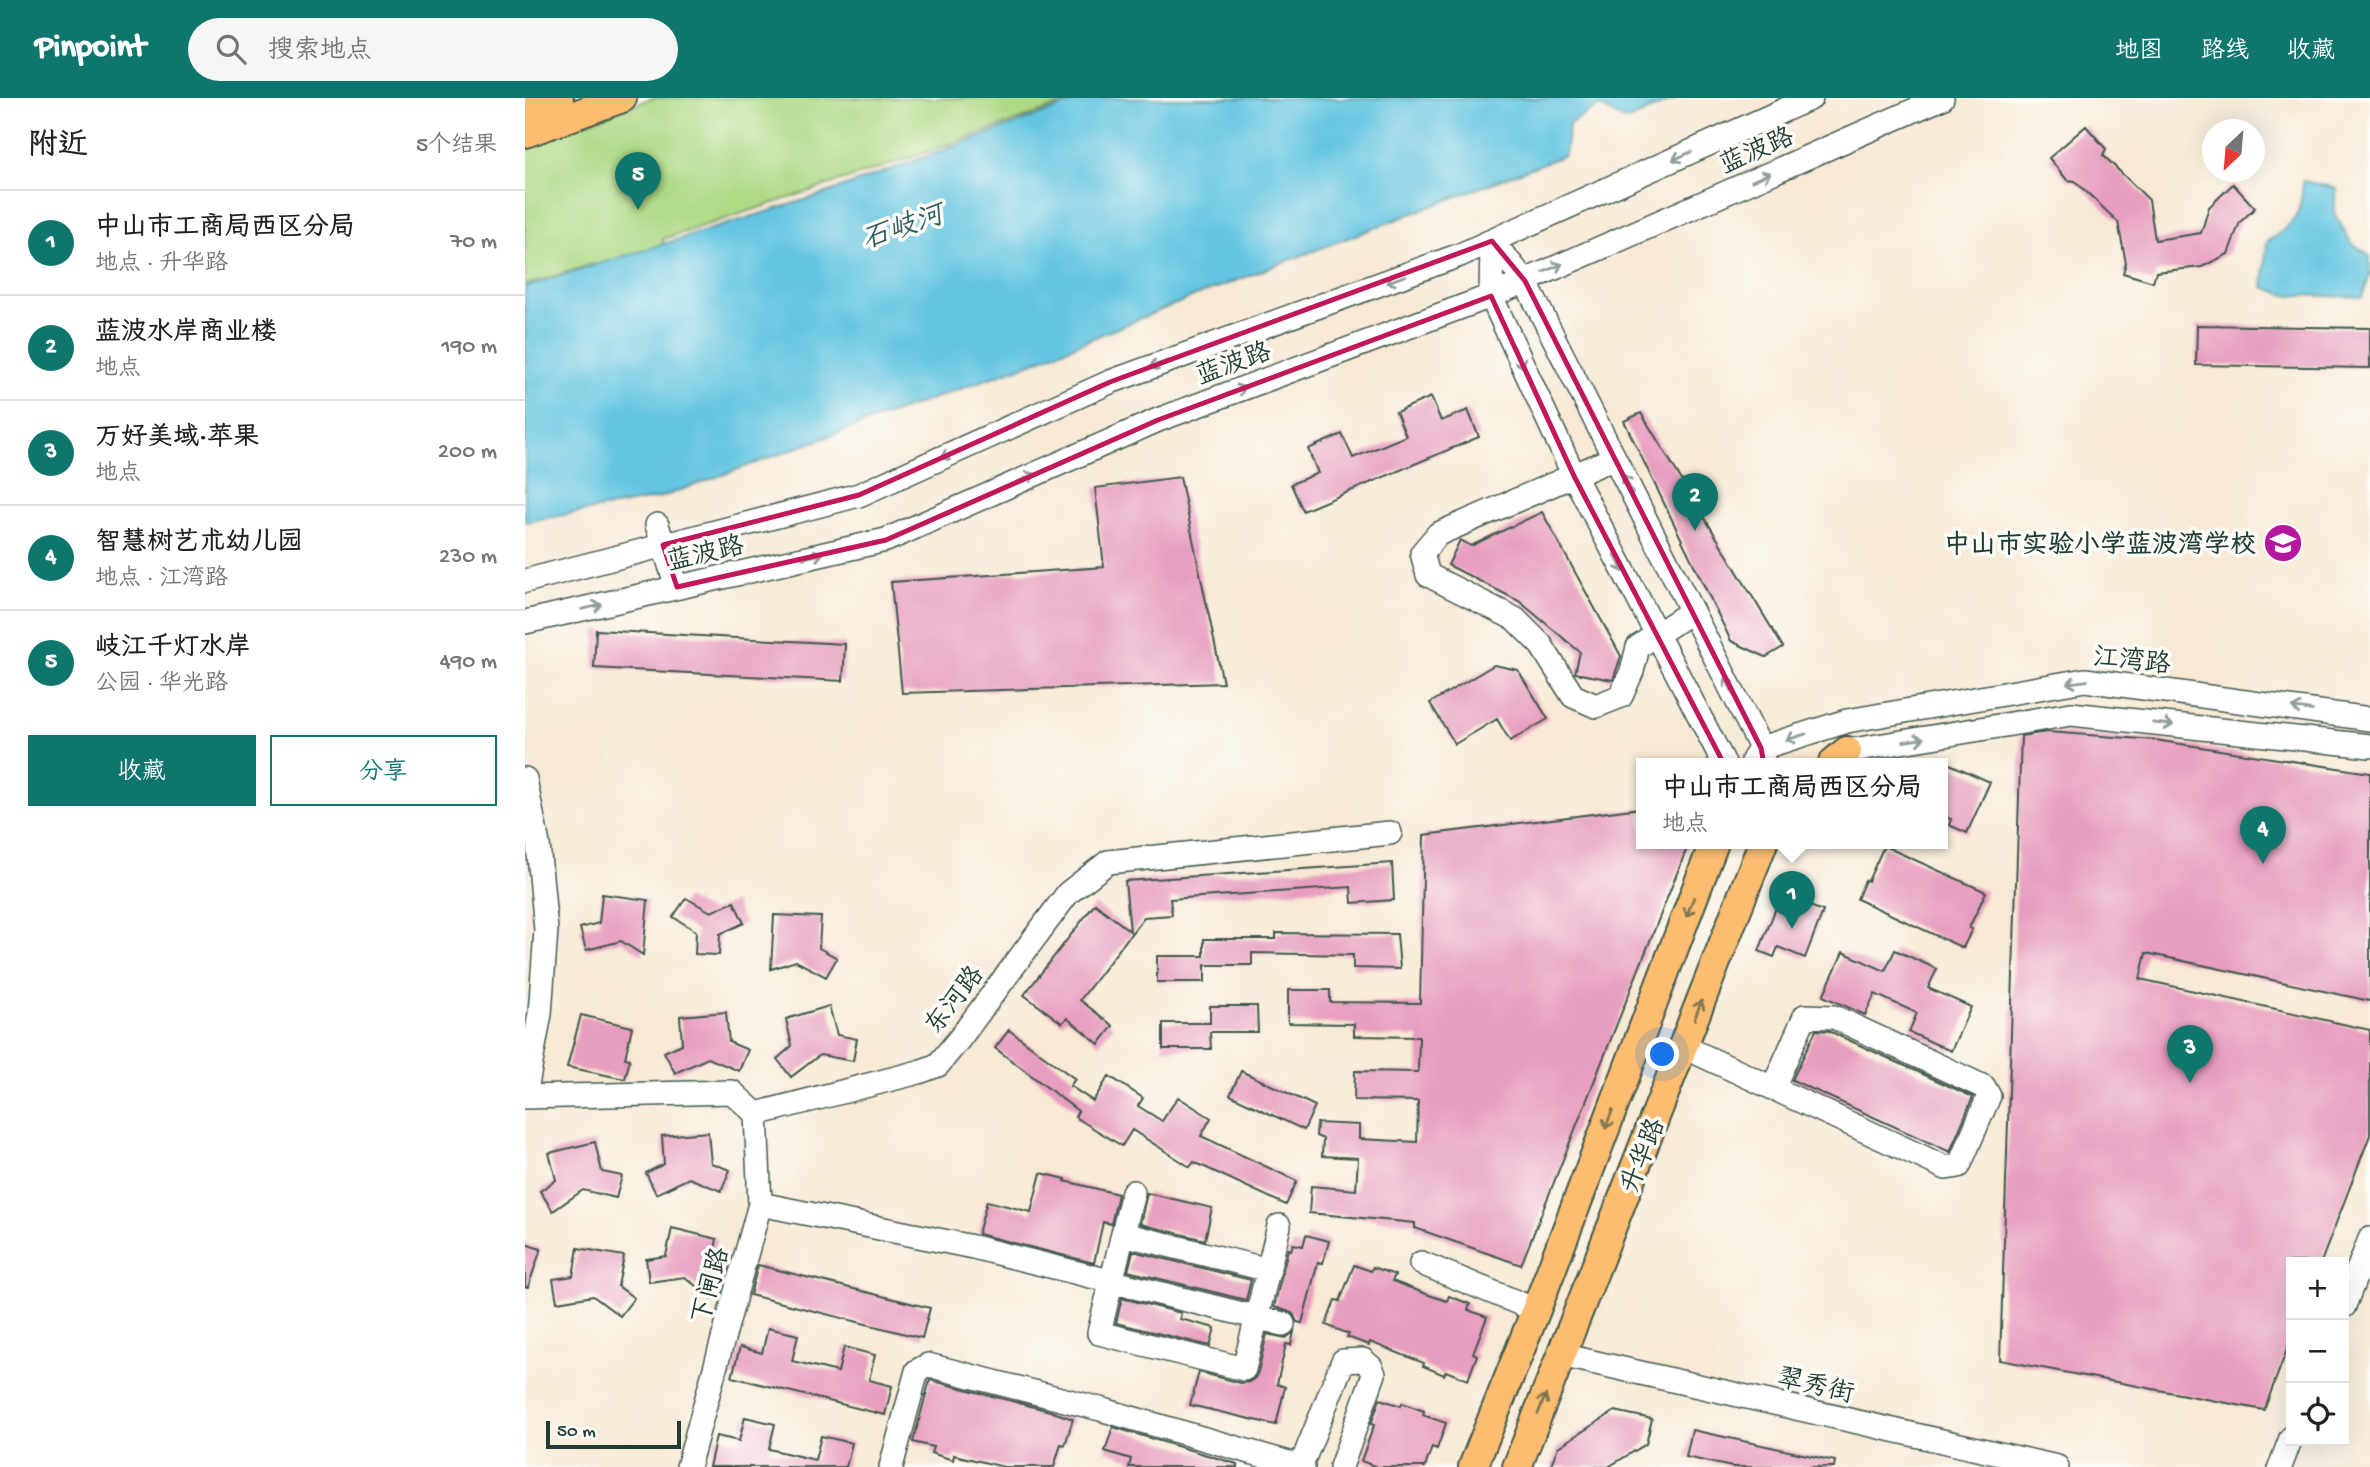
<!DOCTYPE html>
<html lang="zh">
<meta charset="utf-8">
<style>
:root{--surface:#fff;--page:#f6f6f6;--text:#202124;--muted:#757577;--line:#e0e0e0;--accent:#0f766e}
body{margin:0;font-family:"Gochi Hand","LXGW WenKai TC",sans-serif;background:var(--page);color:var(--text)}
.controls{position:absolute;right:21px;bottom:21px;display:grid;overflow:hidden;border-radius:0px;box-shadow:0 7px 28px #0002}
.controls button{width:63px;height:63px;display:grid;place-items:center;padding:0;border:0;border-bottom:2px solid var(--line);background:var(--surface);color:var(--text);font:35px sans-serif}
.compass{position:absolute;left:1677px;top:21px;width:63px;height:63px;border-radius:50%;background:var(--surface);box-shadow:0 7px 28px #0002;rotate:206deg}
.scale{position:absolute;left:21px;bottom:18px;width:135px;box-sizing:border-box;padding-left:7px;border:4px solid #1f3d34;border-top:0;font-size:19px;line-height:24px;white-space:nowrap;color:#1f3d34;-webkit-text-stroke:5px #fdfcf7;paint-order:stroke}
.you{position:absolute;left:1138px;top:957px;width:24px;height:24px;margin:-18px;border:5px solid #fff;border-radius:50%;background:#1a73e8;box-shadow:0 0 0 10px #1a73e833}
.badge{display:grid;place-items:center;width:46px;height:46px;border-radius:50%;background:var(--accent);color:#fff;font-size:23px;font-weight:700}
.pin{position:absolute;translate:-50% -58px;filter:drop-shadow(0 2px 4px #0008)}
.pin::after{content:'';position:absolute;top:37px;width:24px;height:21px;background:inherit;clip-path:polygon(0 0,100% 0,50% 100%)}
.popup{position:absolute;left:1111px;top:660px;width:312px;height:91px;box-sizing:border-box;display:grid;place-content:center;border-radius:0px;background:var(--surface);filter:drop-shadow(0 2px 5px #0005);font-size:23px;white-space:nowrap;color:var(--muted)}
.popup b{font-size:26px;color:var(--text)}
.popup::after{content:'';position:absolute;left:50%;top:100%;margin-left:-14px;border:14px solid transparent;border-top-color:var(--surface)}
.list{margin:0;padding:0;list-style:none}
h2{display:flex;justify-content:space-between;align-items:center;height:91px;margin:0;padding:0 28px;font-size:30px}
h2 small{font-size:23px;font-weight:400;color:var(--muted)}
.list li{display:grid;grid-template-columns:46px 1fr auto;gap:21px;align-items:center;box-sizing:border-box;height:105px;padding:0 28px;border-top:2px solid var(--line)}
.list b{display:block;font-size:26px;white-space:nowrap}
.list p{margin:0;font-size:23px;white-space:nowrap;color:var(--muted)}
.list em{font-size:23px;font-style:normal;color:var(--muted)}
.actions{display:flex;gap:14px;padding:21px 28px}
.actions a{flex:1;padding:16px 0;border:2px solid var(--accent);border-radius:0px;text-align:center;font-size:24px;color:var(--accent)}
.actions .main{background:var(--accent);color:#fff}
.icon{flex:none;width:38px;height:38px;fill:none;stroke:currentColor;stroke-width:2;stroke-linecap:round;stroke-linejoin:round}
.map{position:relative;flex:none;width:1845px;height:1369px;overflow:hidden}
header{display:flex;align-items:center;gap:42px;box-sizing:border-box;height:98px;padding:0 35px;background:var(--accent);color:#fff}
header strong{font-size:33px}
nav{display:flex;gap:38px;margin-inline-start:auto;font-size:24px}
.search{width:490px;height:63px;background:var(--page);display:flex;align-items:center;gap:18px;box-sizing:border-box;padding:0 24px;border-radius:38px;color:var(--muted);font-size:26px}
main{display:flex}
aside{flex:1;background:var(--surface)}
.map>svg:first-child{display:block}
.green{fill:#aed985;stroke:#668b5c;stroke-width:2}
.water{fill:#63c5e1;stroke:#41818a;stroke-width:2}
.building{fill:#e79dbf}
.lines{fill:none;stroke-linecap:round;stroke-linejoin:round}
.minor-casing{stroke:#3f574c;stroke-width:26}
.major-casing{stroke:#3f574c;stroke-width:32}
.minor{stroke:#fff;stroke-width:23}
.major{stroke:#fcbd6f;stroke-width:28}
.oneway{stroke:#8f9e9a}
.oneway2{stroke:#82774f}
.marked{fill:none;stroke:#c2185b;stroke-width:5;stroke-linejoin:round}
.labels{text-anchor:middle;stroke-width:7;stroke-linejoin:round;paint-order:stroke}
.street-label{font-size:26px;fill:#1f3d34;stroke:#fdfcf7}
.poi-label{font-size:26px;font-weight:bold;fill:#1f3d34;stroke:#fdfcf7;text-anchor:end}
.water-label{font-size:28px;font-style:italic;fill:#305f5f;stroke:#fdfcf7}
</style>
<header>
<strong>Pinpoint</strong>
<div class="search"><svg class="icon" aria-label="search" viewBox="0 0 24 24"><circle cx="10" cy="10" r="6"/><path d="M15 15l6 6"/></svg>搜索地点</div>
<nav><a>地图</a><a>路线</a><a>收藏</a></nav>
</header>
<main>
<aside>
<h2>附近<small>5个结果</small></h2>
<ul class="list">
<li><span class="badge">1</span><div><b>中山市工商局西区分局</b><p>地点 · 升华路</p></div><em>70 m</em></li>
<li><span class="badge">2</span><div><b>蓝波水岸商业楼</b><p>地点</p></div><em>190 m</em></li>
<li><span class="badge">3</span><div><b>万好美域·苹果</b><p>地点</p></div><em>200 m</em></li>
<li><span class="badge">4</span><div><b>智慧树艺术幼儿园</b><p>地点 · 江湾路</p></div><em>230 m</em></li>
<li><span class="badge">5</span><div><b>岐江千灯水岸</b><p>公园 · 华光路</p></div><em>490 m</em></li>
</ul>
<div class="actions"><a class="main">收藏</a><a>分享</a></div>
</aside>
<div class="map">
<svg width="1845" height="1369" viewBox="0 0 1845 1369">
<rect width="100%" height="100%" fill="#fdfcf7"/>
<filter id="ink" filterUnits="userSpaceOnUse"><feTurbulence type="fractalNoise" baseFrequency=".0143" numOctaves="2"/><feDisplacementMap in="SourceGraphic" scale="14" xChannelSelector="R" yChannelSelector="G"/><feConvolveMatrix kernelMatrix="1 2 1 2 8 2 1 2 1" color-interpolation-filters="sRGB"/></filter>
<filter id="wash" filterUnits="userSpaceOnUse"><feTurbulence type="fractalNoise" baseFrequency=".00686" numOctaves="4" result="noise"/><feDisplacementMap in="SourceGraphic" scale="28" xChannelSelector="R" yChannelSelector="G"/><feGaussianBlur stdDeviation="1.57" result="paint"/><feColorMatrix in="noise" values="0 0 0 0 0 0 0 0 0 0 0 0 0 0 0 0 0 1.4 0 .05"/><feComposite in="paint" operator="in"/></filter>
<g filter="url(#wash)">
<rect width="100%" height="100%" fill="#f7e9d4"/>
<path class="green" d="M127,0H554C417,51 277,96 138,141L139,160L79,178L68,166L0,187V48Z"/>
<path class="water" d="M561,0H1152L1101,23L1074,8L1044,26L1040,57L663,201L509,264L134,400L0,424V189L299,96Z
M1778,83L1811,90L1809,115L1826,144L1845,158V177L1837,199L1761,197L1738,189L1742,144C1771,125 1776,118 1778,83Z"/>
<g id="blocks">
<path class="building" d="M1561,28L1581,51L1578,57L1624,102L1630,142L1676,135L1684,109L1708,86L1730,110L1715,124L1703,156L1677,169L1631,174L1628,184L1598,175L1601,165L1593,124L1550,83L1542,82L1524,60Z
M1672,227L1845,230V270L1671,267Z
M906,299L916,323L943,312L954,339L778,413L766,386L793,375L783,351L817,336L828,360L881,338L871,314Z
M1116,315L1258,549L1241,559L1206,543L1099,323Z
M655,379L698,585L377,595L366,484L579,469L570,390Z
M1017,414L1096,558L1088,582L1050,575L1055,554L994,503L923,467L935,442L946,448Z
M71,532L320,546L318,583L69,570Z
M969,567L993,572L1023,621L985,643L972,621L930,646L905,605Z
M1523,634L1630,642L1845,675V903L1621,855L1615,881L1845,932V1037L1796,1164H1766V1241L1739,1312L1475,1262L1496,638Z
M1418,663L1465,684L1442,735L1424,727L1426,721L1418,718Z
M1116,710V745H1164L996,1167L890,1130V1125L784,1115L786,1088L831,1092L833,1060L797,1058L798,1041L791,1038L792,1025L834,1027V1041L892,1044L893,1003L829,1002L830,973L893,974L894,939L829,938V926L763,925V892H805V904L895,905L899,737Z
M1359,748L1461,794L1444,830L1447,831L1438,850L1332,801L1340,782L1343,783Z
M867,765L869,802L827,805L826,789L645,801L647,817L619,819L555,902L588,928L574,946L542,920L537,925L499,897L570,806L605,833L600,783Z
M77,796L123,802L118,857L96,843L61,852L55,830L74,825Z
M1256,797L1298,813L1280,860L1253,849L1249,859L1234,853Z
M161,800L186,814L209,804L219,825L195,836L194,857L170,856L171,833L148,819Z
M249,817L296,819L294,850L312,860L301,879L271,863L246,871Z
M751,835L872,836L875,871L828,870V857L727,855V867H680V884H632V858H679V841H751Z
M1370,852L1412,871L1403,890L1446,909L1426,953L1384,934L1392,915L1350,896L1340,917L1298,898L1318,854L1360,873Z
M304,908L312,937L332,941L328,963L295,957L266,979L252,961L267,948L261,921Z
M685,908H732L733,934H685L686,951H638V925H685Z
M201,914L204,944L223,952L214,973L183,960L150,975L139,954L157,946L155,918Z
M56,917L107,929L100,960L105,961L100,981L42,969Z
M484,932L550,981L545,988L568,1003L584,978L618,1000L613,1008L637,1023L653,999L686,1020L676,1038L772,1083L761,1107L669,1064L665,1069L607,1032L597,1048L550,1019L553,1013L470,950Z
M1291,932L1304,933L1448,999L1425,1054L1267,982Z
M716,973L790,1008L779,1032L705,997Z
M183,1034L186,1065L205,1072L196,1093L164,1080L131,1096L121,1075L139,1066L137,1038Z
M70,1044L77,1074L97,1078L91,1100L58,1092L28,1113L15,1093L31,1082L24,1055Z
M516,1075L541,1081L540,1083L593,1096L586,1126L578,1124L569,1165L453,1136L462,1103L506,1114Z
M622,1095L687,1110L680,1142L615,1126Z
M147,1130L192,1141L186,1171L200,1182L187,1201L160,1179L124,1184L121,1161L141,1158Z
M781,1137L804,1143L798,1165L793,1164L777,1225L772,1224L768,1216L762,1213L749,1209L763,1151L766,1152L768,1146L778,1148Z
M0,1146L16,1151L3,1189H0Z
M53,1150L99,1158L93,1188L109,1200L95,1218L68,1198L32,1204L28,1181L48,1178Z
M608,1153L726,1182L721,1202L603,1173Z
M233,1167L405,1210L397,1240L225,1197Z
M829,1167L846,1173L848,1169L870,1177L867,1183L904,1197L922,1203L924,1198L945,1206L943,1212L962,1219L948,1255L952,1257L943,1282L921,1273L919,1277L898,1268L899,1265L845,1244L844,1247L822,1239L824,1236L801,1227L810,1202L815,1203Z
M597,1200L656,1215L655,1221L690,1230L685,1248L591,1225Z
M243,1230L273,1237L267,1263L313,1274L319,1249L350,1257L344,1282L367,1288L360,1317L207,1279L215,1249L237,1255Z
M769,1234L766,1247L761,1246L752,1286L760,1289L751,1327L665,1307L674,1274L716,1285L724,1284L730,1280L733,1274L742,1236L761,1240Z
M405,1282L525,1313L548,1321L540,1347L536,1346L529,1369H479L429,1357L428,1362L406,1355L408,1349L388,1344Z
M855,1301L876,1308L877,1305L899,1313L898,1317L921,1325L912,1351L907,1349L900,1369H852L836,1363L849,1327L846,1326Z
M1090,1313L1127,1321L1121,1346L1083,1369H1025L1033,1349Z
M220,1319L250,1326L244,1351L290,1362L296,1338L327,1345L321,1369H184L191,1338L214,1343Z
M588,1329L712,1366V1369H604L606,1361L580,1353Z
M1167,1332L1310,1363L1309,1369H1207L1161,1359Z"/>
</g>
</g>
<g filter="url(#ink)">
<use href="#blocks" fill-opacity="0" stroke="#3f574c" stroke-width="2"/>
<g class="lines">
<g class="minor-casing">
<path id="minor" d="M1089,360L913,436L897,455L903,477L990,521L1016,547L1048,598L1071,608L1096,598L1107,573L1113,549L1167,513
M132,427L152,489
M0,483L334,397L585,284L935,157L1286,0
M0,524L361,442L633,322L966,198L1417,0
M1322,653L1546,616L1845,648
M1228,662L1236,650L1322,623L1560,582L1845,621
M1199,665L1049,378L966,198L967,143L1000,183L1236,650L1239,665
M0,681L13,746L21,832L15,916L0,998
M1159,949L1421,1070L1434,1068L1464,998L1459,989L1309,919L1280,918L1248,990
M0,999L207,994L231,1016
M231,1016L394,974L413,967L435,940L543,795L583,764L865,735
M608,1094L574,1235L719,1271L754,1128
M235,1106L448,1149L758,1226
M598,1136L744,1172
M896,1165L1011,1212
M1819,1208L1845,1141
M1036,1257L1532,1369
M776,1368L818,1263L838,1262L846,1269L849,1276L816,1369
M163,1369L235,1106L231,1016
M366,1369L392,1273L403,1267L575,1311L778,1369
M1755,1369L1766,1340"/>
</g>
<g class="major-casing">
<path id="major" d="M0,13L34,0
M0,35L97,0
M1308,665L1322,653
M948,1369L1011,1212L1189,745
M992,1369L1238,745"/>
</g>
<use href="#minor" class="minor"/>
<use href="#major" class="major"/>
</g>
<defs><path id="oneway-shaft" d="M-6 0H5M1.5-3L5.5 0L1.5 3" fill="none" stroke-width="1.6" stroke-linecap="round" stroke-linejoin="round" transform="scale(1.75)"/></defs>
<g class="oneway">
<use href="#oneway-shaft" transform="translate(1157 58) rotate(156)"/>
<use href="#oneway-shaft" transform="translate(1236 79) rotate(-24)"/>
<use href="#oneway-shaft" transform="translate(1028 170) rotate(-24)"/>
<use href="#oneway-shaft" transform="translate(871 181) rotate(160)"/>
<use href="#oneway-shaft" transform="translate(994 260) rotate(65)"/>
<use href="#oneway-shaft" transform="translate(634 266) rotate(160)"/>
<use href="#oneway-shaft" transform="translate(711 293) rotate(-20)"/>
<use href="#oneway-shaft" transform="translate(425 356) rotate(156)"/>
<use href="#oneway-shaft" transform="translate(501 380) rotate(-24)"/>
<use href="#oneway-shaft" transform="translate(1103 386) rotate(-117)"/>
<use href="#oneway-shaft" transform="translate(288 458) rotate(-13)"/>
<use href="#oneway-shaft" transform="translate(1094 465) rotate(63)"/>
<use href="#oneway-shaft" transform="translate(67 509) rotate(-13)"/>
<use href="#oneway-shaft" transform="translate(1552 584) rotate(173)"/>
<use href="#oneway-shaft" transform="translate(1205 589) rotate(-117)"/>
<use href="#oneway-shaft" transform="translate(1777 611) rotate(-172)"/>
<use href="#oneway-shaft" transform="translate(1638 626) rotate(6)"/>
<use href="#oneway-shaft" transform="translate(1271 639) rotate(163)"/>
<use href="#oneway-shaft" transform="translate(1389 642) rotate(-9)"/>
</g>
<g class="oneway2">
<use href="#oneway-shaft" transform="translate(1165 809) rotate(111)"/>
<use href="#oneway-shaft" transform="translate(1173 912) rotate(-69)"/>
<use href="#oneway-shaft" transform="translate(1084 1021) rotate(111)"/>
<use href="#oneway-shaft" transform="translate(1017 1306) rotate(-68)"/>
</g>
</g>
<path class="marked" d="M967,143L1000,183L1236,650L1249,719L1211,689L1049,378L966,198L633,322L361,442L152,489L138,447L334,397L585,284Z"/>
<defs>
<g id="school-disc" transform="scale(2.0125)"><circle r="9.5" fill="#b5179e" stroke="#fdfcf7"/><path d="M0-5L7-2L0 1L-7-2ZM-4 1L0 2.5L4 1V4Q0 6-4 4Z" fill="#fff"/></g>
</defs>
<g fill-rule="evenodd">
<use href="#school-disc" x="1758" y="445"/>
</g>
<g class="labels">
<g class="street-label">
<text transform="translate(1231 51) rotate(-24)" y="9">蓝波路</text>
<text transform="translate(708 264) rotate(-20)" y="9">蓝波路</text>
<text transform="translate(180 454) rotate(-13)" y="9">蓝波路</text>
<text transform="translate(1607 561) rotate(6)" y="9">江湾路</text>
<text transform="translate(428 901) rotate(-52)" y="9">东河路</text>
<text transform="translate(1116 1057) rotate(-68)" y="9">升华路</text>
<text transform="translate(184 1187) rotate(-75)" y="9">下闸路</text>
<text transform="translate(1291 1286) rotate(13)" y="9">翠秀街</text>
</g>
<g class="poi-label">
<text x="1731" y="454">中山市实验小学蓝波湾学校</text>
</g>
<g class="water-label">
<text transform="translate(377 127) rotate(-19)" y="10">石岐河</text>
</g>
</g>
</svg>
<div class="controls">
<button>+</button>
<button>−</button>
<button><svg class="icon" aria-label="locate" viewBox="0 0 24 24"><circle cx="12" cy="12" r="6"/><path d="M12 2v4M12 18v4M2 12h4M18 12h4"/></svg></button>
</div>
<svg class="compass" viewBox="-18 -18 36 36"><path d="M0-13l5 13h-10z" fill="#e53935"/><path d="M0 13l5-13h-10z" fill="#757577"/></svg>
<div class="scale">50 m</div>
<div class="you"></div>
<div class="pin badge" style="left:1267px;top:831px">1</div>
<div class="popup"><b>中山市工商局西区分局</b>地点</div>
<div class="pin badge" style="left:1170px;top:433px">2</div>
<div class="pin badge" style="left:1665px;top:985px">3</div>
<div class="pin badge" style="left:1738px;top:766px">4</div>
<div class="pin badge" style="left:113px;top:112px">5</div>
</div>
</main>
